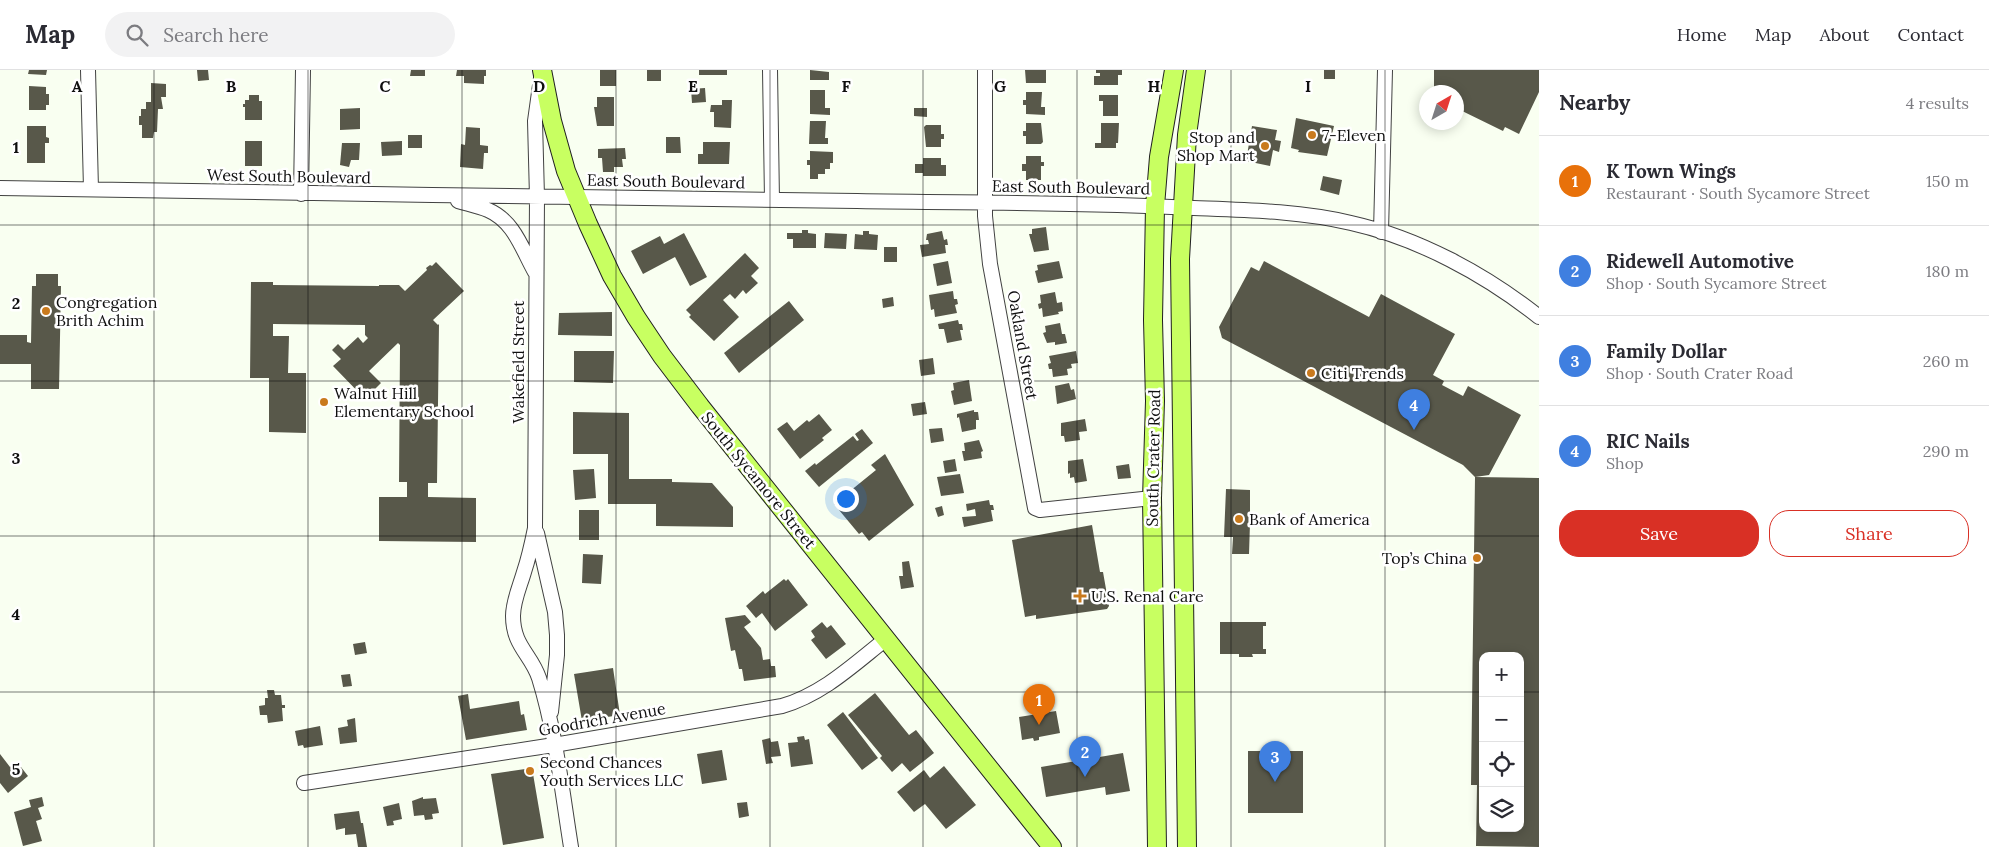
<!DOCTYPE html>
<meta charset="utf-8">
<style>
:root{--surface:#fff;--page:#f2f2f3;--text:#2b2b33;--muted:#7c7c81;--line:#e1e1e2;--accent:#d93025}
body{margin:0;font-family:Lora,serif;background:var(--page);color:var(--text)}
.controls{position:absolute;right:15px;bottom:15px;display:grid;overflow:hidden;border-radius:10px;box-shadow:0 2px 12px #0003}
.controls button{width:45px;height:45px;display:grid;place-items:center;padding:0;border:0;border-bottom:1px solid var(--line);background:var(--surface);color:var(--text);font:25px sans-serif}
.compass{position:absolute;left:1419px;top:15px;width:45px;height:45px;border-radius:50%;background:var(--surface);box-shadow:0 2px 12px #0003;rotate:39deg}
.you{position:absolute;left:845px;top:428px;width:18px;height:18px;margin:-12px;border:4px solid #fff;border-radius:50%;background:#1a73e8;box-shadow:0 0 0 8px #1a73e833}
.badge{display:grid;place-items:center;width:32px;height:32px;border-radius:50%;background:var(--accent);color:#fff;font-size:16px;font-weight:700}
.pin{position:absolute;translate:-50% -41px;filter:drop-shadow(0 1px 2px #0008)}
.pin::after{content:'';position:absolute;top:26px;width:18px;height:15px;background:inherit;clip-path:polygon(0 0,100% 0,50% 100%)}
.list{margin:0;padding:0;list-style:none}
h2{display:flex;justify-content:space-between;align-items:center;height:65px;margin:0;padding:0 20px;font-size:21px}
h2 small{font-size:16px;font-weight:400;color:var(--muted)}
.list li{display:grid;grid-template-columns:32px 1fr auto;gap:15px;align-items:center;box-sizing:border-box;height:90px;padding:0 20px;border-top:1px solid var(--line)}
.list b{display:block;font-size:19px;white-space:nowrap}
.list p{margin:0;font-size:16px;white-space:nowrap;color:var(--muted)}
.list em{font-size:16px;font-style:normal;color:var(--muted)}
.actions{display:flex;gap:10px;padding:15px 20px}
.actions a{flex:1;padding:11px 0;border:1px solid var(--accent);border-radius:20px;text-align:center;font-size:18px;color:var(--accent)}
.actions .main{background:var(--accent);color:#fff}
.icon{flex:none;width:28px;height:28px;fill:none;stroke:currentColor;stroke-width:2;stroke-linecap:round;stroke-linejoin:round}
.map{position:relative;flex:none;width:1539px;height:777px;overflow:hidden}
header{display:flex;align-items:center;gap:30px;box-sizing:border-box;height:70px;padding:0 25px;background:var(--surface);border-bottom:1px solid var(--line)}
header strong{font-size:24px}
nav{display:flex;gap:28px;margin-inline-start:auto;font-size:18px}
.search{width:350px;height:45px;background:var(--page);display:flex;align-items:center;gap:12px;box-sizing:border-box;padding:0 18px;border-radius:28px;color:var(--muted);font-size:19px}
main{display:flex}
aside{flex:1;background:var(--surface)}
.map>svg:first-child{display:block}
.building{fill:#58584a;fill-rule:evenodd}
.lines{fill:none;stroke-linecap:round;stroke-linejoin:round}
.minor-casing{stroke:#424242;stroke-width:16}
.major-casing{stroke:#202020;stroke-width:20}
.minor{stroke:#fff;stroke-width:14}
.major{stroke:#c8ff61;stroke-width:18}
.grid{fill:none;stroke:#0f0f0f;stroke-width:1;stroke-opacity:0.55}
.poi-dot{fill:#c97a1d;stroke:#fff;stroke-width:2}
.labels{text-anchor:middle;stroke-width:5;stroke-linejoin:round;paint-order:stroke}
.poi-label{font-size:16px;fill:#0f0f0f;stroke:#fff;text-anchor:start}
.street-label{font-size:16px;fill:#0f0f0f;stroke:#fff}
.grid-label{font-size:16px;text-anchor:middle;font-weight:bold;fill:#0f0f0f;stroke:#fff;stroke-width:5;stroke-linejoin:round;paint-order:stroke}
</style>
<header>
<strong>Map</strong>
<div class="search"><svg class="icon" aria-label="search" viewBox="0 0 24 24"><circle cx="10" cy="10" r="6"/><path d="M15 15l6 6"/></svg>Search here</div>
<nav><a>Home</a><a>Map</a><a>About</a><a>Contact</a></nav>
</header>
<main>
<div class="map">
<svg width="1539" height="777" viewBox="0 0 1539 777">
<rect width="100%" height="100%" fill="#f9fff1"/>
<path class="building" d="M29,0H47L46,5L28,4Z
M197,0H208L209,10L198,11Z
M411,0H425V6H410Z
M457,0H486V6H484V14L464,13V6H456Z
M600,0H616V16H600Z
M647,0H661V11H647Z
M699,0H727V5H699Z
M810,0L829,2V10H810Z
M1025,0H1046V13H1026Z
M1096,0H1122V5H1118V15H1094V6H1100V3H1096Z
M1324,0H1335V9H1324Z
M1434,0H1539V22L1519,64L1505,57L1503,61L1456,38V22H1434Z
M151,13L166,14V27H161L163,39H158L157,62H154L153,68H142V55H139V46H141V39H146V32H151Z
M29,16L46,17V24H49V35H46V40H29Z
M705,18L706,32L692,33L691,19Z
M810,20H825V38H830V45L810,44Z
M1026,22H1042L1041,37H1045V45L1026,44V35H1023V30H1026Z
M249,25H259V31H262V50H245V37H243V34H245V30H249Z
M1099,25H1118V46H1103V31H1099Z
M597,27H614V56H597L594,37H597Z
M722,30H732L731,58L714,57V42H710L711,35H722Z
M360,38V59L340,60V39Z
M914,38H927V47L914,46Z
M1296,48L1334,56L1327,86L1298,82L1299,80L1291,78Z
M810,51H826L825,68H828V74H809Z
M1026,53H1041L1043,72L1041,74H1026V66H1023V61H1026Z
M1101,53H1119L1118,73H1116V78H1095V73H1101Z
M926,55H941V64H944V69H941V77H926L924,57Z
M27,56H46V67L49,68V73H45V93H27Z
M1252,56L1277,60L1275,70L1281,71L1279,82L1273,80L1270,96L1246,91Z
M466,57L480,58V75L488,76V83H484L483,99L460,97L461,74L465,75Z
M408,65H422V78H408Z
M666,67H680L681,83H666Z
M245,71H262V96H245Z
M402,71V85L382,86L381,72Z
M703,72H730L729,94H698V84H703Z
M342,73H360L359,90H351L349,97L340,95Z
M625,78L626,89H622L623,97H614V102H603L602,88H598V79Z
M810,81L833,82V93H830V99H825V104H818V109H810V95H807V90H810Z
M1026,86H1041V92H1044V96H1041V110H1026V101H1022V94H1026Z
M923,88H941V95H946V106H923V103H915V94H923Z
M1323,106L1342,110L1339,125L1320,120Z
M1046,157L1049,180L1034,182L1029,164H1032V159Z
M802,160H808V163L816,164V178H793V169H787V163H802Z
M863,161H869V164L878,165L877,180L854,179L855,164L863,165Z
M942,161L944,170L947,169L948,175H945L946,183L922,187L920,175L929,174L928,170H926L927,164Z
M684,163L707,207L690,216L675,187L643,204L631,181L660,166L664,174Z
M825,163L847,164L846,179L824,178Z
M884,177H897V192H884Z
M745,183L759,198L751,206L758,213L746,224L743,220L735,229L730,224L723,230L739,247L714,271L689,247L691,245L686,240Z
M948,191L952,213L937,216L933,194Z
M1059,191L1063,208L1038,213L1035,201L1038,200L1037,195Z
M1264,191L1369,247L1381,224L1455,264L1433,305L1444,311L1442,315L1463,326L1468,316L1521,345L1489,405L1475,407L1463,395L1222,268L1219,257L1251,197L1259,201Z
M436,192L464,221L433,250L438,255L439,254L437,413H428V427L476,428V472L379,471V427H407V412H399L400,275L398,273L369,301L381,313L365,329L333,296L341,289L332,280L338,274L344,280L358,267L363,273L368,268L365,265V255L273,254V266H289L288,303H306V363L269,362V308H250L251,212H273V215L379,216V215H399L405,221L427,200L426,198L430,195L432,196Z
M36,204H58V216H61L59,319H31V294H0V265H27V272L31,273L32,216H36Z
M953,221L954,229H957L958,234L955,235L957,243L935,247L934,239L931,240L929,225Z
M1055,222L1057,233L1062,232L1063,241L1058,242L1059,244L1043,247L1042,238L1039,239L1038,234L1041,233L1040,225Z
M893,227L894,236L883,238L882,229Z
M789,231L804,250L739,303L724,283Z
M612,242V266L558,265L559,243Z
M958,250L959,254H962L963,260H960L962,270L947,273L944,259H939L938,254Z
M1060,253L1062,264H1065L1067,273L1055,275V272L1047,273L1043,263L1046,262L1045,256Z
M574,281H614L613,313L574,312Z
M1076,281L1078,293L1071,294L1072,298L1067,299L1068,305L1053,307L1052,299H1049L1048,294L1051,293L1049,286Z
M933,288L935,304L921,306L919,290Z
M969,310L972,331L954,335L951,321L954,320L953,313Z
M1069,313L1071,320L1074,319L1076,329L1057,334L1055,316Z
M925,332L927,344L913,346L911,334Z
M974,340V342H978L979,350H976V359L962,362L959,347L957,348V344Z
M573,342L629,343V409H672V412L712,413L733,437V457L656,456V434H608V384H573Z
M819,344L832,360L822,368L824,370L800,389L777,359L787,352L794,361L807,350L809,352Z
M1085,349L1087,361L1079,362L1080,370L1065,372L1064,366H1061V353Z
M942,358L944,371L931,373L929,359Z
M862,359L873,373L819,417L805,401L815,393L816,395L853,366L857,371L859,370L855,364Z
M979,370L983,381L981,382L982,388L964,391L962,381H965L964,373Z
M885,384L914,435L869,471L862,462L859,464L834,434L876,400L871,395Z
M955,389L957,401L945,403L943,391Z
M1083,389L1087,411L1075,413L1074,407L1070,408V403L1068,404V391Z
M1129,394L1131,408L1118,409L1116,396Z
M594,399L596,428L575,430L573,400Z
M960,404L964,423L941,426L937,407Z
M1475,407L1539,408V777L1476,776L1477,715H1471ZM1483,586H1520V758H1483Z
M1226,419L1250,420V444H1253L1252,454L1250,453L1249,484H1232L1233,467H1224Z
M989,430L990,435H993L994,440H991L993,451L964,457L962,447L976,446L975,439L967,441L966,434Z
M942,436L944,445L938,447L935,438Z
M579,440H599V470H579Z
M1092,455L1100,502H1103L1109,536L1107,539L1036,549V545L1025,547L1012,470Z
M583,484L603,485L601,514L582,513Z
M909,491L914,517L901,519L899,506H903L902,492Z
M784,509L786,511L788,509L808,535L775,561L762,543L756,548L746,536L763,521L765,524Z
M745,545L751,552L744,557L761,578L763,590L770,589L771,596H775L776,607L744,611L742,599H739L735,580L731,581L725,548Z
M822,552L827,558L831,555L846,574L826,589L811,570L815,567L811,561Z
M1220,552H1266V556H1263V579H1266V584H1252L1253,587H1239V584H1220Z
M365,572L367,583L355,585L353,574Z
M613,598L620,645L582,651L574,604Z
M350,604L352,616L343,617L341,605Z
M267,620H274L275,625H281L282,635H285V638H282L283,651L268,653L267,645H260L259,636L265,635V628H268Z
M875,623L909,665L916,660L934,683L910,702L902,693L892,702L880,688L882,686L848,645Z
M468,624L470,639L519,631L521,645L524,644L527,660L466,670L458,626Z
M1056,641L1060,663L1039,667V670L1034,671L1033,668L1022,670L1019,647Z
M843,642L878,688L862,700L827,655Z
M355,648L357,672L340,674L338,658L348,656L347,650Z
M320,656L323,675L304,678L303,675L298,676L295,661Z
M804,666L805,670L809,669L813,694L791,697L788,673L798,672L797,667Z
M770,668L771,672L778,671L781,686L771,687L773,693L766,694L762,670Z
M722,680L727,710L702,714L697,684Z
M1248,681H1303V743H1248Z
M1123,683L1130,721L1106,725L1105,717L1046,727L1041,697Z
M0,684L10,697L17,692L28,706L8,723L0,713Z
M944,696L976,735L946,759L925,734L914,742L897,722L924,700L930,708Z
M532,698L544,768L503,775L491,704Z
M42,727L44,736L38,738L42,749L36,751L42,771L23,776L14,742L31,737L29,730Z
M423,727V729L436,728L439,743L432,744L433,749L425,750L424,745L414,746L412,731Z
M747,732L749,746L739,748L737,733Z
M399,733L402,749L393,751L394,755L387,756L383,737Z
M359,741L361,753H363L367,777H358L356,764L345,765V758L336,760L334,744Z"/>
<g class="lines">
<g class="minor-casing">
<path id="minor" d="M88,0L91,119
M770,0L772,130
M985,0V146L990,194L1035,438L1040,440L1152,428
M541,8L535,51L537,127L535,458C532,473 529,487 524,502C520,516 513,531 513,546C513,576 531,584 539,608C556,663 562,721 571,777
M0,118C286,122 571,128 857,131C969,133 1082,132 1194,138C1246,140 1300,141 1351,153C1418,168 1485,204 1539,247
M301,124L303,0
M458,131C468,134 478,136 488,140C514,151 522,179 535,202
M1381,162L1385,0
M537,463L555,542L557,565V585L551,642
M304,713L554,675L782,636C823,624 853,595 886,569"/>
</g>
<g class="major-casing">
<path id="major" d="M542,0L552,51L566,101L588,154L612,206L636,247L662,286L700,336L1052,777
M1157,777L1152,428L1155,331L1153,250L1155,136L1159,87L1174,0
M1187,777L1180,189L1187,65L1196,0"/>
</g>
<use href="#minor" class="minor"/>
<use href="#major" class="major"/>
</g>
<path class="grid" d="M154,0V777M308,0V777M462,0V777M616,0V777M770,0V777M923,0V777M1077,0V777M1231,0V777M1385,0V777M0,155H1539M0,311H1539M0,466H1539M0,622H1483M1520,622H1539"/>
<g class="poi-dot">
<circle cx="1312" cy="65" r="5"/>
<circle cx="1265" cy="76" r="5"/>
<circle cx="46" cy="241" r="5"/>
<circle cx="1311" cy="303" r="5"/>
<circle cx="324" cy="332" r="5"/>
<circle cx="1239" cy="449" r="5"/>
<circle cx="1477" cy="488" r="5"/>
<path d="M1077.5 518.5h5v5h5v5h-5v5h-5v-5h-5v-5h5z"/>
<circle cx="530" cy="701" r="5"/>
</g>
<g class="labels">
<g class="poi-label">
<text x="1322" y="71">7-Eleven</text>
<text x="1255" y="73" text-anchor="end">Stop and<tspan x="1255" dy="18">Shop Mart</tspan></text>
<text x="56" y="238">Congregation<tspan x="56" dy="18">Brith Achim</tspan></text>
<text x="1321" y="309">Citi Trends</text>
<text x="334" y="329">Walnut Hill<tspan x="334" dy="18">Elementary School</tspan></text>
<text x="1249" y="455">Bank of America</text>
<text x="1467" y="494" text-anchor="end">Top’s China</text>
<text x="1091" y="532">U.S. Renal Care</text>
<text x="540" y="698">Second Chances<tspan x="540" dy="18">Youth Services LLC</tspan></text>
</g>
<g class="street-label">
<text transform="translate(289 106) rotate(1)" y="6">West South Boulevard</text>
<text transform="translate(666 111) rotate(1)" y="6">East South Boulevard</text>
<text transform="translate(1071 117) rotate(1)" y="6">East South Boulevard</text>
<text transform="translate(1023 275) rotate(80)" y="6">Oakland Street</text>
<text transform="translate(518 292) rotate(-90)" y="6">Wakefield Street</text>
<text transform="translate(1153 388) rotate(-89)" y="6">South Crater Road</text>
<text transform="translate(759 410) rotate(51)" y="6">South Sycamore Street</text>
<text transform="translate(602 649) rotate(-10)" y="6">Goodrich Avenue</text>
</g>
</g>
<g class="grid-label">
<text x="77" y="22">A</text>
<text x="231" y="22">B</text>
<text x="385" y="22">C</text>
<text x="539" y="22">D</text>
<text x="693" y="22">E</text>
<text x="846" y="22">F</text>
<text x="1000" y="22">G</text>
<text x="1154" y="22">H</text>
<text x="1308" y="22">I</text>
<text x="16" y="83">1</text>
<text x="16" y="239">2</text>
<text x="16" y="394">3</text>
<text x="16" y="550">4</text>
<text x="16" y="705">5</text>
</g>
</svg>
<div class="controls">
<button>+</button>
<button>−</button>
<button><svg class="icon" aria-label="locate" viewBox="0 0 24 24"><circle cx="12" cy="12" r="6"/><path d="M12 2v4M12 18v4M2 12h4M18 12h4"/></svg></button>
<button><svg class="icon" aria-label="layers" viewBox="0 0 24 24"><path d="M12 4l9 5-9 5-9-5zM3 14l9 5 9-5"/></svg></button>
</div>
<svg class="compass" viewBox="-18 -18 36 36"><path d="M0-13l5 13h-10z" fill="#e53935"/><path d="M0 13l5-13h-10z" fill="#7c7c81"/></svg>
<div class="you"></div>
<div class="pin badge" style="left:1039px;top:655px;background:#e8710a">1</div>
<div class="pin badge" style="left:1085px;top:707px;background:#3f7fe0">2</div>
<div class="pin badge" style="left:1275px;top:712px;background:#3f7fe0">3</div>
<div class="pin badge" style="left:1414px;top:360px;background:#3f7fe0">4</div>
</div>
<aside>
<h2>Nearby<small>4 results</small></h2>
<ul class="list">
<li><span class="badge" style="background:#e8710a">1</span><div><b>K Town Wings</b><p>Restaurant · South Sycamore Street</p></div><em>150 m</em></li>
<li><span class="badge" style="background:#3f7fe0">2</span><div><b>Ridewell Automotive</b><p>Shop · South Sycamore Street</p></div><em>180 m</em></li>
<li><span class="badge" style="background:#3f7fe0">3</span><div><b>Family Dollar</b><p>Shop · South Crater Road</p></div><em>260 m</em></li>
<li><span class="badge" style="background:#3f7fe0">4</span><div><b>RIC Nails</b><p>Shop</p></div><em>290 m</em></li>
</ul>
<div class="actions"><a class="main">Save</a><a>Share</a></div>
</aside>
</main>
